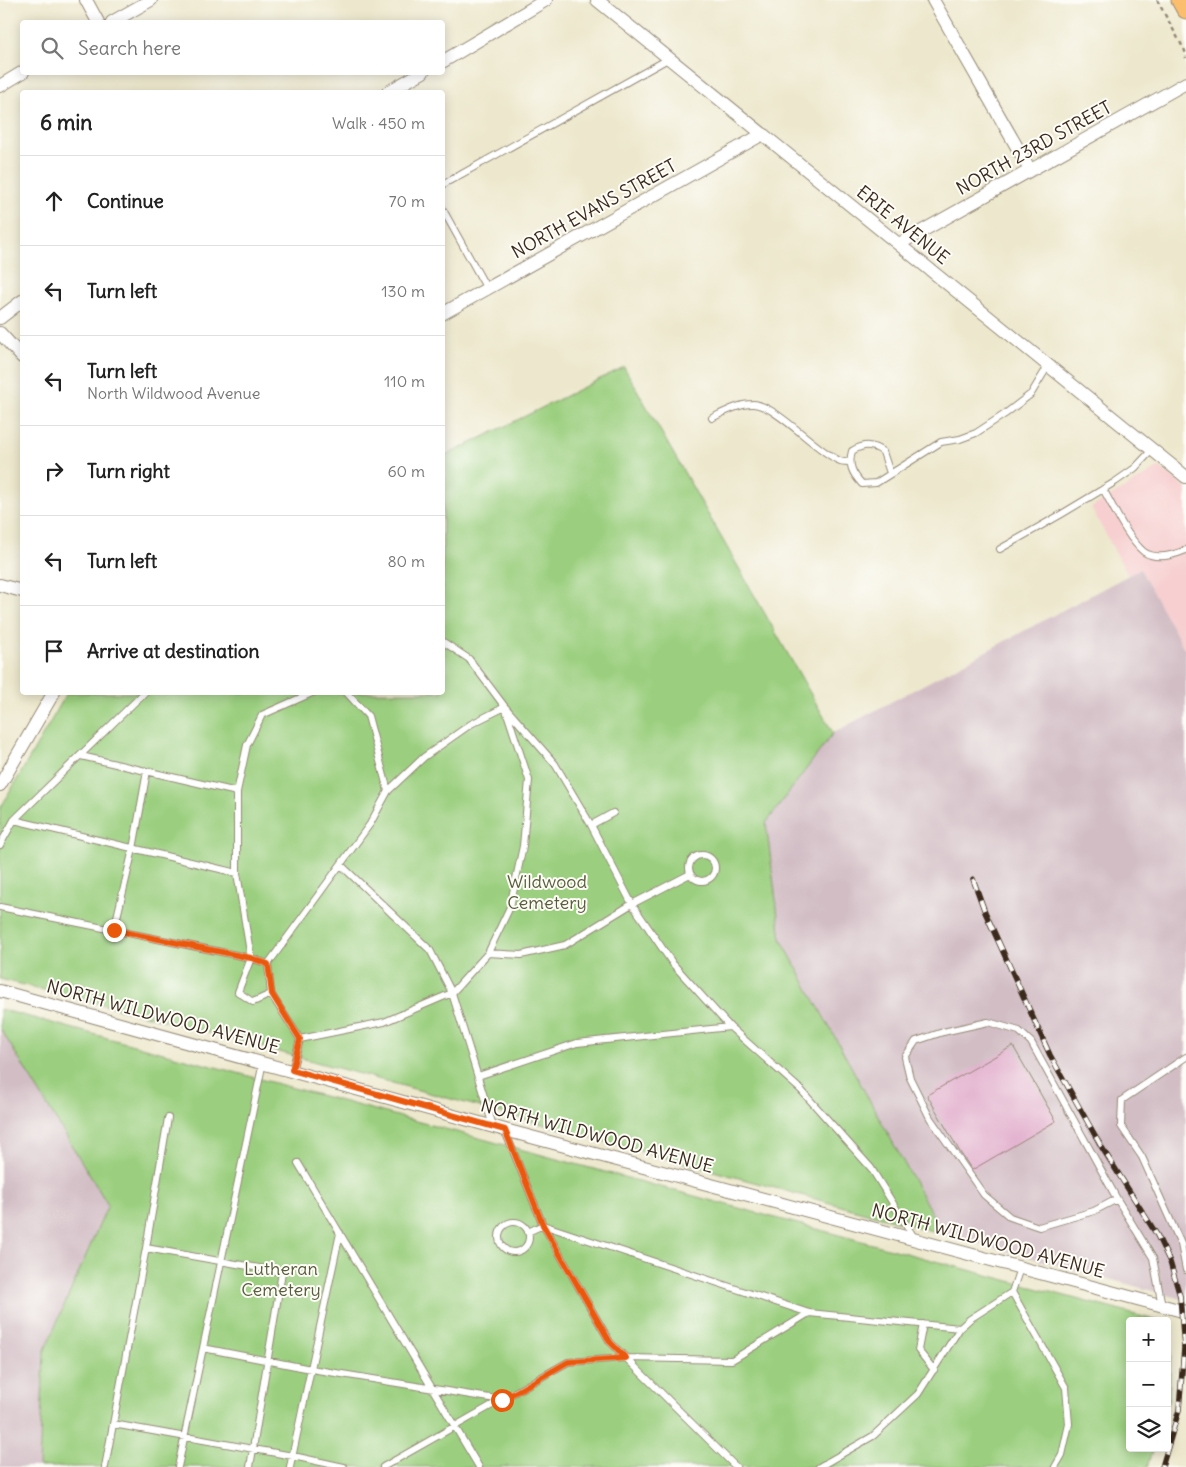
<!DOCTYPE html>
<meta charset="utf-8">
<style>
:root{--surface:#fff;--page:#f6f6f6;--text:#222;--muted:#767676;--line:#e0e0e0}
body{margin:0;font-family:Delius,sans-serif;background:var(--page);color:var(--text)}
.controls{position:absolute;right:15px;bottom:15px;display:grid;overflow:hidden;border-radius:5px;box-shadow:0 2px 12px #0003}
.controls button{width:45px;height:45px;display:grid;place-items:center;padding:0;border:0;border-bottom:1px solid var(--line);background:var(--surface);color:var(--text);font:25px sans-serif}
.stop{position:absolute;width:15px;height:15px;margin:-11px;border:4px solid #ea580c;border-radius:50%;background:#fff}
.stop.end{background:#ea580c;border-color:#fff;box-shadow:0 1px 5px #0008}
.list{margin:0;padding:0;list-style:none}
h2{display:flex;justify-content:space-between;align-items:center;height:65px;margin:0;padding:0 20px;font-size:21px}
h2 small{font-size:16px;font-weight:400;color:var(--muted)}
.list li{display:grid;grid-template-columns:32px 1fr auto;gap:15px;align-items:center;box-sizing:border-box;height:90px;padding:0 20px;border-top:1px solid var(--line)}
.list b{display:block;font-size:19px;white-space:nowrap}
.list p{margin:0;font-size:16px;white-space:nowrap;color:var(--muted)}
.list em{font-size:16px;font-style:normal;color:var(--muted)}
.icon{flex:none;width:28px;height:28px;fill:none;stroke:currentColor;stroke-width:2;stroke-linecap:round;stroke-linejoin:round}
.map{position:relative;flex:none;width:1186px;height:1467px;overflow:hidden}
.search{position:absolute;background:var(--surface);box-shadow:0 2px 12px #0003;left:20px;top:20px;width:425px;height:55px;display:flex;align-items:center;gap:12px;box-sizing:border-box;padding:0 18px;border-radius:5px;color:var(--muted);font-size:19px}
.panel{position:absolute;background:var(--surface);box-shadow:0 2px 12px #0003;left:20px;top:90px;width:425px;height:605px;border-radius:5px}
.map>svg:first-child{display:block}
.built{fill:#f7cfd0}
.industrial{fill:#d2bdc5}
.green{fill:#9bcf7f;stroke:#6b7c4e}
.building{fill:#e3b2cf}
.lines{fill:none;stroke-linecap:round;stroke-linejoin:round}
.lane-casing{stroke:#948976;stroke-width:8}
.street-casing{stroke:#948976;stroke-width:14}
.primary-casing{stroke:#948976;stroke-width:21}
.path{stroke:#948976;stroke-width:2.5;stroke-dasharray:4 4;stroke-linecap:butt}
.lane{stroke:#fff;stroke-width:6}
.street{stroke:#fff;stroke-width:12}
.primary{stroke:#fbbe6e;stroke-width:19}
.rail-casing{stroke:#3b2a1e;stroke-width:5.5}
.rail{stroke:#fdfcf7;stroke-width:4;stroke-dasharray:11;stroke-linecap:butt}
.route{stroke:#ea580c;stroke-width:6}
.labels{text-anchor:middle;stroke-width:4;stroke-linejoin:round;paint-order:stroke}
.street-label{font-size:18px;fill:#3b2a1e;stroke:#fdfcf7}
.park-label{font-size:18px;fill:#585c3b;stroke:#fdfcf7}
</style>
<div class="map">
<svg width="1186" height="1467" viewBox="0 0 1186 1467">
<rect width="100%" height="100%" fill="#fdfcf7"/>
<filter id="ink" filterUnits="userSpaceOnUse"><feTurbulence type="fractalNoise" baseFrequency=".02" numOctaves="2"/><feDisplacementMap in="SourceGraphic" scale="10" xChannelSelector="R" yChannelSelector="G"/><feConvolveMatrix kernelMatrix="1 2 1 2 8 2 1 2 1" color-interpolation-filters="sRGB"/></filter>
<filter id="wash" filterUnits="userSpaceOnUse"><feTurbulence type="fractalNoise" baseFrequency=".0096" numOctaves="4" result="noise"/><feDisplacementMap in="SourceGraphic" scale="20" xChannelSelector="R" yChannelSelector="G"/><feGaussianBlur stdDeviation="1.12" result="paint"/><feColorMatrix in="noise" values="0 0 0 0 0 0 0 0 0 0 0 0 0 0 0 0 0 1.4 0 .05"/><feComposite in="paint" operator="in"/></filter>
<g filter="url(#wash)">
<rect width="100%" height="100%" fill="#ede8cd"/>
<path class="built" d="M1160,467L1186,488V652L1140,569L1128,575L1091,508Z"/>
<path class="industrial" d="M1140,569L1186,652V1300L943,1234L781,939L766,823L833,733Z
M0,1028L108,1205L44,1352L39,1467H0V1108L1,1107L0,1104Z"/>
<path class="green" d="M624,367L833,733L766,823L781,939L943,1234L141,1014L0,979V809L67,693L442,692L443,457Z
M0,1009L1158,1321H1130V1448H1153L1147,1467H39L44,1352L108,1205L0,1028Z
M1167,1323L1172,1325L1169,1402L1167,1406Z"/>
<g id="blocks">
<path class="building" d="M1013,1046L1056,1121L972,1170L960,1152L927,1095Z"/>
</g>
</g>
<g filter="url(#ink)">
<use href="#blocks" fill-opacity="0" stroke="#948976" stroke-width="1"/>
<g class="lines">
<g class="lane-casing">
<path id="lane" d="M442,185L668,59
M442,208L487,289
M712,418C724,412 739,404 752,404C774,403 815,450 838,460C841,462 846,462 849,462
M890,473L883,452C872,444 864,444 852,451C848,465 852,473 862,484L876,483L941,442L960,439L976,433L1005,414L1031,394L1048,366
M1103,489C1114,508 1127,538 1144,552C1156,560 1174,555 1186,550
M1000,549L1060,515L1115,482L1135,468L1152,450
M442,641L469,659L505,707L555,764L591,825L632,904L673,964L730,1027L801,1090L871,1168L915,1239
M81,756L237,792
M14,820L237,873
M591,825L613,813
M0,845L14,820L145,692
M689 868a13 13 0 1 1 26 0a13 13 0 1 1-26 0Z
M341,865L430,950L452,993L493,1126
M0,907L251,958L238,992L253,1002L271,994L268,964L370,824L388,791L368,716L346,692
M114,930L133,849L147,771
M488,953L521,955L565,945L632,904L690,874
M268,964L251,958L237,873V792L247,745L262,715L314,692
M271,994L300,1039
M1186,1057L1122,1100L1121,1126L1142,1157L1181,1244L1186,1270
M292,1071L300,1039L384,1022L452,993L488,953L510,907L523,846L529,780L505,707L471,724L424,757L388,791
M478,1076L577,1043L730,1027
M505,1131L543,1225L610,1342L736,1467
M298,1163L479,1467
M1117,1199L1094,1211L1039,1227L1010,1217L984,1195L930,1118L910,1078L905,1057L916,1041L943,1032L988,1022L1019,1031L1031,1042L1117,1199L1153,1258L1162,1306
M499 1237a15 15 0 1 1 30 0a15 15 0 1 1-30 0Z
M528,1232L543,1225L809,1313L960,1328
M146,1248L282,1272L250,1467
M1020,1268L1012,1292L1066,1388L1069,1424L1062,1455L1055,1467
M923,1324L918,1350L934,1370
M203,1348L311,1369L502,1400
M113,1424L293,1456L344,1467
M105,1467L146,1248L168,1118
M178,1467L263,1062
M290,1467L340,1233
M383,1467L568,1362L626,1358L732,1360L809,1313
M819,1467L873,1436L918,1394L960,1328L970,1319L1012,1292"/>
</g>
<g class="street-casing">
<path id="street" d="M86,0L98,22
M597,0L1186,477
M933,0L1030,170
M112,22L151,0
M442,62L546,0
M0,86L23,72
M388,92L423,72
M899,244L1186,83
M442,314L763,134
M0,318L22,301
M0,333L22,357
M0,585L22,591
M0,785L54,692
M0,991L505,1130L1186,1312"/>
</g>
<g class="primary-casing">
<path id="primary" d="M1181,0L1186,9"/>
</g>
<path class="path" d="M1157,0L1185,51L1186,58"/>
<use href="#lane" class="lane"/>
<use href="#street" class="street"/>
<use href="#primary" class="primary"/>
<g class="rail-casing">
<path id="rail" d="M973,879L985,912L1050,1055L1101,1146L1157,1235L1170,1262L1180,1296L1184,1348L1179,1410L1162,1467"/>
</g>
<use href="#rail" class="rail"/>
</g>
</g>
<g class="lines" filter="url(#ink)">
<path class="route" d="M114,930L251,958L268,964L272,994L300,1039L292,1070L505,1130L543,1225L610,1342L626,1358L568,1362L502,1400"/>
</g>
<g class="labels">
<g class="street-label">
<text transform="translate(1034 148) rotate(-29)" y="6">NORTH 23RD STREET</text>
<text transform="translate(594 209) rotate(-29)" y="6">NORTH EVANS STREET</text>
<text transform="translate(903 225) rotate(39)" y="6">ERIE AVENUE</text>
<text transform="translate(163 1017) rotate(15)" y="6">NORTH WILDWOOD AVENUE</text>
<text transform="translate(597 1136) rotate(15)" y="6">NORTH WILDWOOD AVENUE</text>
<text transform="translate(988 1241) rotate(15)" y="6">NORTH WILDWOOD AVENUE</text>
</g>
<g class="park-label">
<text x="547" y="888">Wildwood<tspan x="547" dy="21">Cemetery</tspan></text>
<text x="281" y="1275">Lutheran<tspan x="281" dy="21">Cemetery</tspan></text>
</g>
</g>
</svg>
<div class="controls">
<button>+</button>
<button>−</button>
<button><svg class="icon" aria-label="layers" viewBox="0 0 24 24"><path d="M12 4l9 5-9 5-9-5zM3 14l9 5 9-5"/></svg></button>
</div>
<div class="stop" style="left:502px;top:1400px"></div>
<div class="stop end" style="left:114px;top:930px"></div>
<div class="search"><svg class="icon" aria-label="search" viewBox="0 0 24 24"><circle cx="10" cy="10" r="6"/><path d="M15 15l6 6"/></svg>Search here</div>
<section class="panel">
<h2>6 min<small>Walk · 450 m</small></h2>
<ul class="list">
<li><svg class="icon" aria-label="ahead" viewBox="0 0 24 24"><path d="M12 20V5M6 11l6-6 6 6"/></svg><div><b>Continue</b></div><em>70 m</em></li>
<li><svg class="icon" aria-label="left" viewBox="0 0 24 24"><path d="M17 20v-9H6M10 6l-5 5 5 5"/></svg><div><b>Turn left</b></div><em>130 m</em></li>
<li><svg class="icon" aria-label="left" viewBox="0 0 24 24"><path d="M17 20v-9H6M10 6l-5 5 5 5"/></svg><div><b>Turn left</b><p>North Wildwood Avenue</p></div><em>110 m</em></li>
<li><svg class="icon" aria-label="right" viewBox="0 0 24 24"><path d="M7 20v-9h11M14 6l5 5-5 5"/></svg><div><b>Turn right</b></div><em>60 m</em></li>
<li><svg class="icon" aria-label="left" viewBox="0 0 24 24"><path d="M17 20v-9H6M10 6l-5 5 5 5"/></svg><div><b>Turn left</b></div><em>80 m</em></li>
<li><svg class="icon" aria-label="arrive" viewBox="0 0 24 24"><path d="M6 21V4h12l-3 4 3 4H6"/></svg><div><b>Arrive at destination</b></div></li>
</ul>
</section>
</div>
